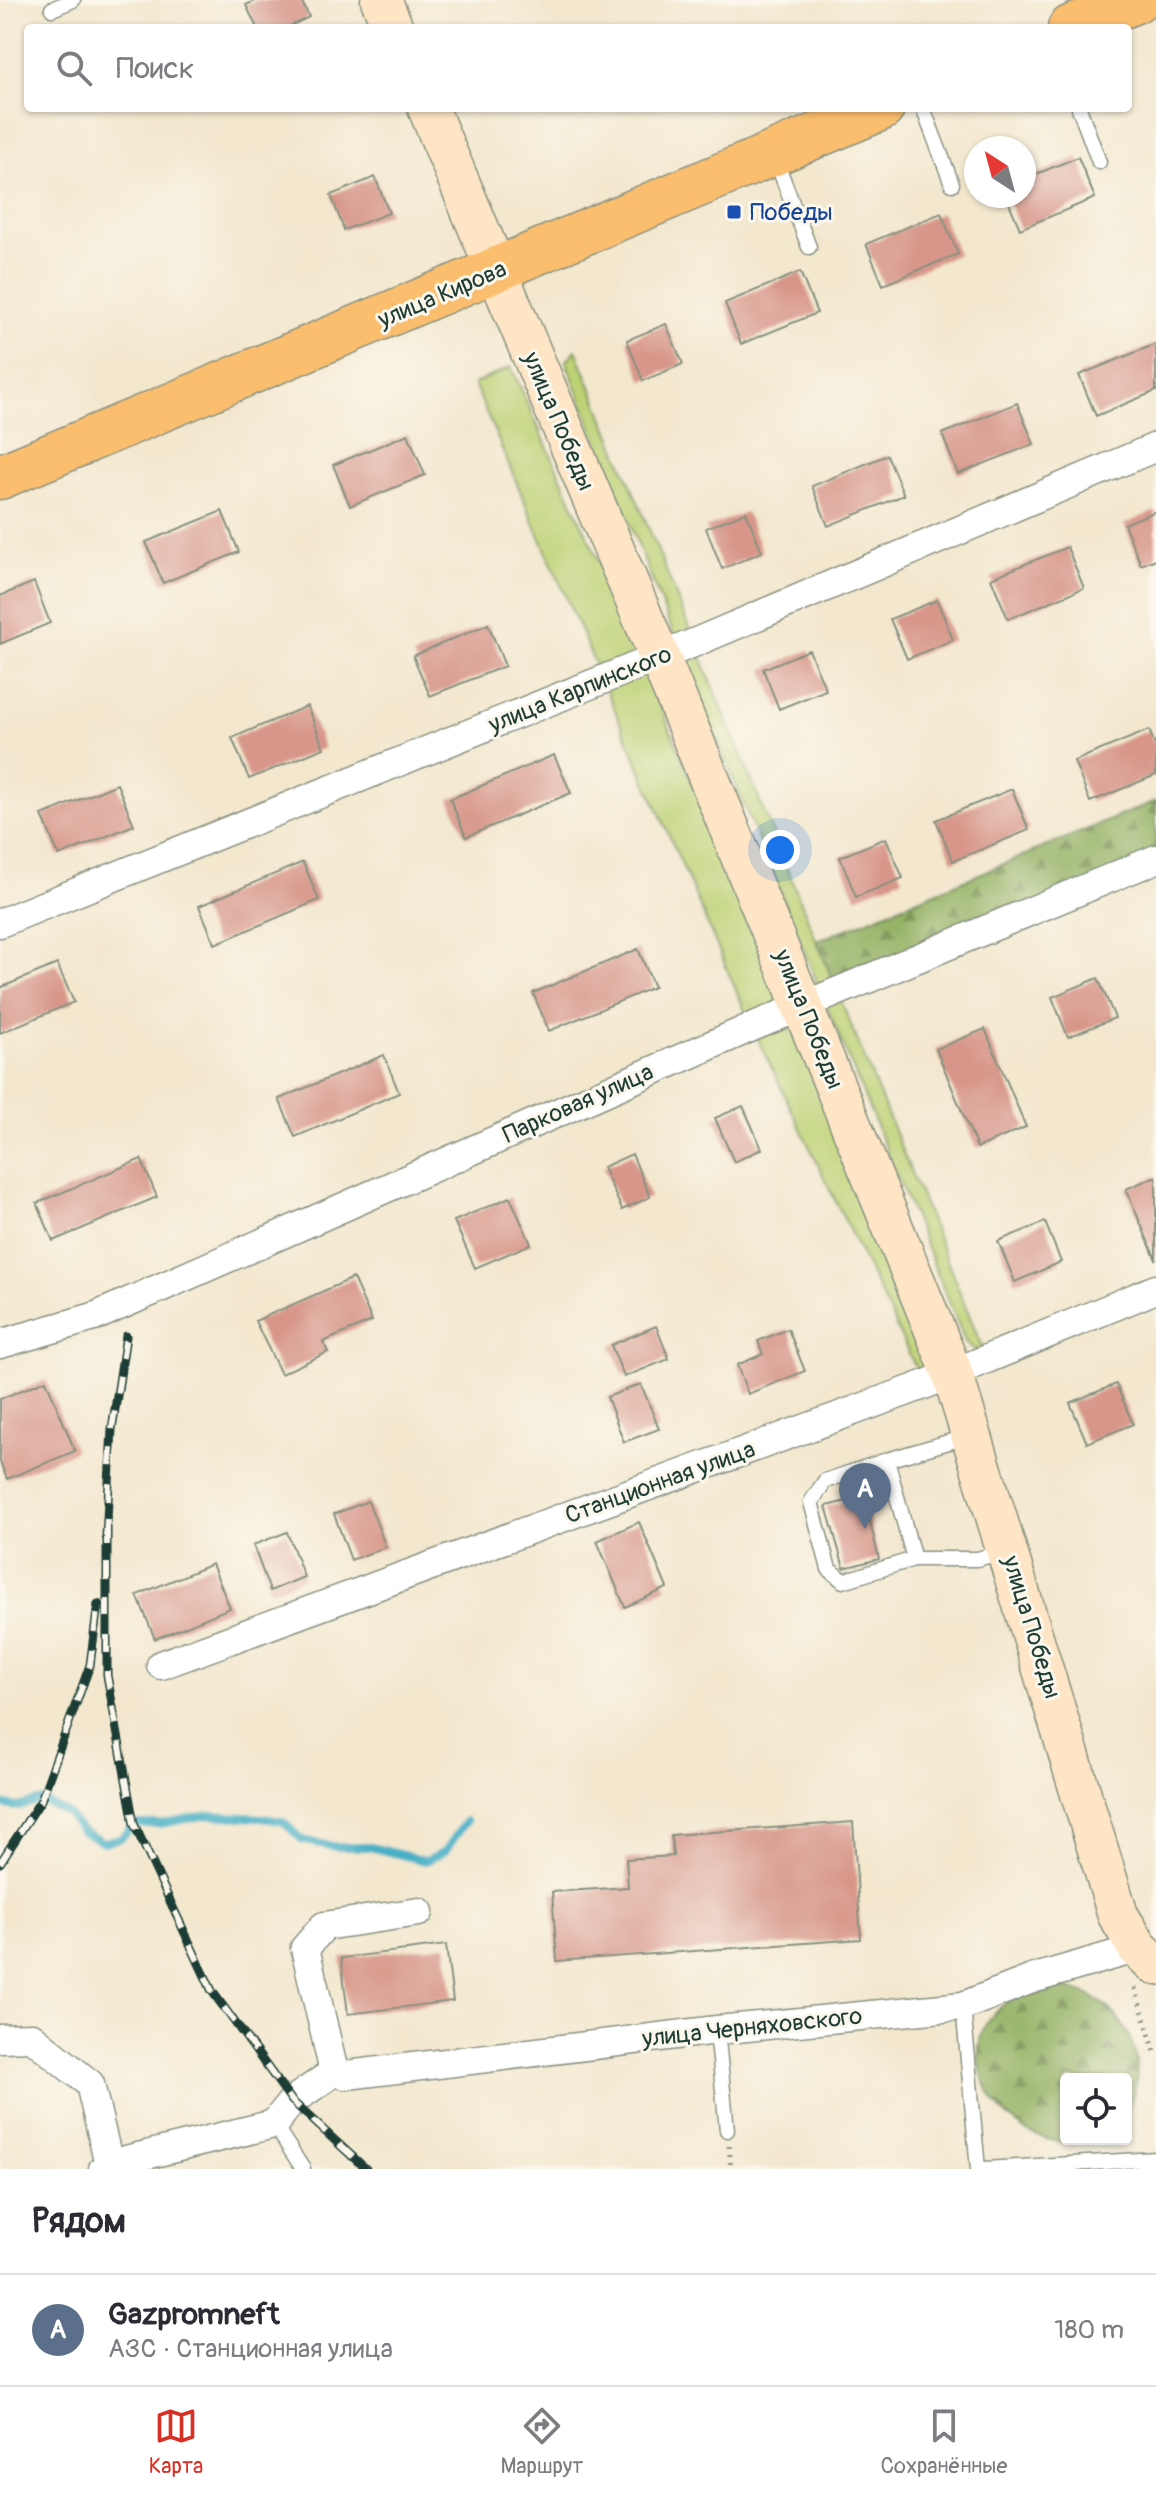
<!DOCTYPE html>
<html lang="ru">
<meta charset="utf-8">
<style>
:root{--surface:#fff;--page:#f2f2f3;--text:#2b2b33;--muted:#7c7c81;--line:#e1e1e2;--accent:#d93025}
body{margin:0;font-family:Pangolin,sans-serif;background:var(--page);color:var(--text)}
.controls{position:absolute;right:24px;bottom:24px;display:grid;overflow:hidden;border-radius:8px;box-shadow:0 2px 6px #0004}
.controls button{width:72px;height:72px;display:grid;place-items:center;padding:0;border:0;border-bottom:2px solid var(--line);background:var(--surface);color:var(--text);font:40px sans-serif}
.compass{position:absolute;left:964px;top:136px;width:72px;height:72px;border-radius:50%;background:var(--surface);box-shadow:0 2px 6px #0004;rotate:324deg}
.you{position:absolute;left:780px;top:850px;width:28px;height:28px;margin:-20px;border:6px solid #fff;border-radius:50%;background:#1a73e8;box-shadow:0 0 0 12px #1a73e833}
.badge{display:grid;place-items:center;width:52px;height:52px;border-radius:50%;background:var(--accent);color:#fff;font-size:26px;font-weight:700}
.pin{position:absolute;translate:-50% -66px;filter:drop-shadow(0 2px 4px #0008)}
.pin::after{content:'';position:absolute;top:42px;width:28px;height:24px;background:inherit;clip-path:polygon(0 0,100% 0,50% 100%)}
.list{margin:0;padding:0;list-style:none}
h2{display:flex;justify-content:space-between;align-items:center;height:104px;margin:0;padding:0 32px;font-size:34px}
h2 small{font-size:26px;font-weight:400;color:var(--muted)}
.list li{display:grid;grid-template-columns:52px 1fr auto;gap:24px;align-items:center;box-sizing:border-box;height:112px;padding:0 32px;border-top:2px solid var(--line)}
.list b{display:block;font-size:30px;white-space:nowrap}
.list p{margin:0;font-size:26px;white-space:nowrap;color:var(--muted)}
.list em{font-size:26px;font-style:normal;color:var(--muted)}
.icon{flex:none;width:44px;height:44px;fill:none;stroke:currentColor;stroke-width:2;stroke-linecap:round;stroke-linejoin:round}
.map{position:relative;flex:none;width:1156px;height:2169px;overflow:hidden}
.search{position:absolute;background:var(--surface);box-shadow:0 2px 6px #0004;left:24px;right:24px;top:24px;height:88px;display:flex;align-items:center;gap:20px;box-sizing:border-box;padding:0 28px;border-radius:8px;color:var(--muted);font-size:30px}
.sheet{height:216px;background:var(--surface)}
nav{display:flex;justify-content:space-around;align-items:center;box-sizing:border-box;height:112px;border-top:2px solid var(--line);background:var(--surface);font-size:22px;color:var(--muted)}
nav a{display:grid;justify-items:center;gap:4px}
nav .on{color:var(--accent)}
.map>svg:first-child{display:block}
.green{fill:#bdd175;stroke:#6e8754;stroke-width:2}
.forest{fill:url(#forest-firs);stroke:#5a784d;stroke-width:2}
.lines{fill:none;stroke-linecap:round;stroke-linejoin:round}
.stream{stroke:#47b0c6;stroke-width:8}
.building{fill:#d79689}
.service-casing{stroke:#899281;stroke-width:17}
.minor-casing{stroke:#899281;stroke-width:31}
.secondary-casing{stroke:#899281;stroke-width:43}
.primary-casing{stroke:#899281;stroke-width:47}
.path{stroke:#899281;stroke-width:5;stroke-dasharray:2 6;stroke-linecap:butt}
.service{stroke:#fff;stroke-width:14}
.minor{stroke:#fff;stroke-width:28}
.secondary{stroke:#fde5c5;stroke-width:40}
.primary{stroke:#fbbe6e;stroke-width:44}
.rail-casing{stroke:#1f3d34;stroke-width:9}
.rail{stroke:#fbf7ec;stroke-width:6;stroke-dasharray:18;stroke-linecap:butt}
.transit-dot{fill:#1a4fb4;stroke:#fbf7ec;stroke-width:3}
.labels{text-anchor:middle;stroke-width:6;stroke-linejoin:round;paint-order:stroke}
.transit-label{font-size:24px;fill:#164399;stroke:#fbf7ec;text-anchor:start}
.street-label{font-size:24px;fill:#1f3d34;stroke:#fbf7ec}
</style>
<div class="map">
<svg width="1156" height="2169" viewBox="0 0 1156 2169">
<defs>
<pattern id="forest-firs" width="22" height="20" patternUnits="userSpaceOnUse" patternTransform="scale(2)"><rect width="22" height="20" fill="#96b366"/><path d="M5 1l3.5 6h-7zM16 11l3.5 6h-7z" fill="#7a9355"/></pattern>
</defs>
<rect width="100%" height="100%" fill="#fbf7ec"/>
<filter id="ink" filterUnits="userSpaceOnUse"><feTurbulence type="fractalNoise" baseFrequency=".0125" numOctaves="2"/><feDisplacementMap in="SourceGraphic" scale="16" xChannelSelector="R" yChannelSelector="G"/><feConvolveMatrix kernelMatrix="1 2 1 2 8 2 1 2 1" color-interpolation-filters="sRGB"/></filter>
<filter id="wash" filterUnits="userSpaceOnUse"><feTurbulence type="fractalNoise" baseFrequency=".006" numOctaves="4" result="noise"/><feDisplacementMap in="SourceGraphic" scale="32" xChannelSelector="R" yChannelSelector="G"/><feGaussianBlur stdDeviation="1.8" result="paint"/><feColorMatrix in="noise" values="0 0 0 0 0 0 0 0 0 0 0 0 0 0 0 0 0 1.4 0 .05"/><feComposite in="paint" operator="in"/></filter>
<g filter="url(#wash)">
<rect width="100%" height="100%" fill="#f3e7ce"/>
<path class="green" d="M576,350L987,1359L966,1343L673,633L566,361Z
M511,367L623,614L937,1379L924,1385L752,1027L474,384Z"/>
<path class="forest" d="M1156,801V859L838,992L817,941Z
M1061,1987C1120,1995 1156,2057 1126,2112V2079H1066V2139H1097C988,2169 914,1997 1061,1987Z"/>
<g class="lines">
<path class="stream" d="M0,1804L17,1807L41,1800L67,1813L82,1831L103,1842L121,1838L134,1824H160L207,1815L262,1818L283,1821L302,1840L337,1847H370L426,1861L445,1851L466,1821"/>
</g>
<g id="blocks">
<path class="building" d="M257,0H301L309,17L286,28H257L246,5Z
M1078,157L1095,198L1020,229L1006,196H1024V179Z
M375,177L389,213L344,230L331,195Z
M941,213L958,254L883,285L866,244Z
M800,272L817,313L741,344L725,303Z
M666,324L683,364L643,381L627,340Z
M1156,344V391L1096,416L1079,375Z
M1017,403L1034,444L958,474L942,434Z
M408,434L425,475L350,506L333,465Z
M887,455L904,495L828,526L812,486Z
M222,511L239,552L163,583L146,542Z
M1156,511V559L1141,565L1124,524Z
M746,512L762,552L722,569L706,528Z
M1067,547L1084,588L1008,619L991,578Z
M34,582L50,623L0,644V596Z
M937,600L953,640L907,659L890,619Z
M488,624L505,666L430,696L413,656Z
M809,650L826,690L779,709L763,669Z
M307,706L324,748L249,779L232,738Z
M1149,730L1156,747V775L1090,802L1074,761Z
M554,755L571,793L466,837L450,799Z
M117,784L134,825L59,856L42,815Z
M1012,789L1029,830L953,861L936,820Z
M886,838L903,878L856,897L840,857Z
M303,862L319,900L215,944L199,906Z
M638,949L654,987L549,1031L533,993Z
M57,964L74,1002L0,1033V988Z
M1098,978L1115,1018L1068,1037L1052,997Z
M985,1029L1026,1127L977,1148L936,1049Z
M384,1055L399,1093L295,1137L279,1099Z
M743,1106L762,1149L734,1162L715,1118Z
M632,1154L650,1197L622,1210L603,1167Z
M141,1159L157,1197L53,1241L37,1203Z
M1156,1176V1260L1126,1189Z
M510,1197L531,1244L475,1268L454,1221Z
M1045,1222L1061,1262L1015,1282L998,1241Z
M353,1278L372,1321L323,1342L328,1352L281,1374L255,1321Z
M656,1326L669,1359L624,1377L611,1345Z
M788,1329L805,1371L748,1394L737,1365L763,1354L758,1341Z
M46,1380L75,1451L7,1479L0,1462V1399Z
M641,1384L659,1429L624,1442L607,1397Z
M1116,1384L1133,1424L1087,1443L1070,1403Z
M864,1497L879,1559L844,1568L826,1506Z
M368,1501L386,1547L351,1560L334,1514Z
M639,1522L667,1588L625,1607L597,1541Z
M287,1532L304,1577L270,1591L253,1545Z
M212,1564L230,1608L155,1639L137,1595Z
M853,1822L861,1939L557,1961L552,1892L628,1887L626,1859L673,1856L671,1835Z
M446,1945L453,2001L348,2014L341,1958Z"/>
</g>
</g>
<g filter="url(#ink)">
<use href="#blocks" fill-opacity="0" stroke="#899281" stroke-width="2"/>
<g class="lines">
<g class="service-casing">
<path id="service" d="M52,9L73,0
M923,108L952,184
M1079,108L1099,162
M775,158L809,247
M969,1436L887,1460L914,1559H978L1003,1551
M887,1460L825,1481L811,1502L829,1569L843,1581L914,1559
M963,2006L978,2169
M717,2030L727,2130
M274,2124L303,2169
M984,2169L1156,2159"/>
</g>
<g class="minor-casing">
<path id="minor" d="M0,923L696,642L1156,447
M0,1344L94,1317L752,1027L1156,859
M161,1665L924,1385L1156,1289
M0,2038L32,2037L90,2084L109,2164
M334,2072L347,2075L717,2030L963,2006L1032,1979L1138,1948
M103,2169L109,2164L274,2124L292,2101L334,2072L305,1948L324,1926L419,1912"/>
</g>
<g class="secondary-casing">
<path id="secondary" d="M381,0L393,28
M428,108L659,656L952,1372L1118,1915L1138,1948L1156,1965"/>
</g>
<g class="primary-casing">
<path id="primary" d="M1070,28L1137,0
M0,477L882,108"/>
</g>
<path class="path" d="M1135,1988L1156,2055
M729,2146L731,2169"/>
<use href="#service" class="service"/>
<use href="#minor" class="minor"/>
<use href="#secondary" class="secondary"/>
<use href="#primary" class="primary"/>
<g class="rail-casing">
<path id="rail" d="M107,1527V1675L134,1824L212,1991L292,2101L366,2169
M106,1537L112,1429L126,1336
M0,1863L41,1800L90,1665L98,1604"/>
</g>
<use href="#rail" class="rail"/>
</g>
</g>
<rect class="transit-dot" x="726" y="204" width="16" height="16" rx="4"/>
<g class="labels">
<g class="transit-label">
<text x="750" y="220">Победы</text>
</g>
<g class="street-label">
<text transform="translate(442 294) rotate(-23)" y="8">улица Кирова</text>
<text transform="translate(559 421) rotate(67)" y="8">улица Победы</text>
<text transform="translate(580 689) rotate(-22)" y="8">улица Карпинского</text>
<text transform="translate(809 1019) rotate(68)" y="8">улица Победы</text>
<text transform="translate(578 1103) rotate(-24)" y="8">Парковая улица</text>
<text transform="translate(660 1482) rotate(-20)" y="8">Станционная улица</text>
<text transform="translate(1032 1627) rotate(73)" y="8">улица Победы</text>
<text transform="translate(752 2027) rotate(-6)" y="8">улица Черняховского</text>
</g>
</g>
</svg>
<div class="controls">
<button><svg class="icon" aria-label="locate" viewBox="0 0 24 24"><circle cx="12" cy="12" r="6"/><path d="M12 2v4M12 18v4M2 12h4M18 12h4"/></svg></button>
</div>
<svg class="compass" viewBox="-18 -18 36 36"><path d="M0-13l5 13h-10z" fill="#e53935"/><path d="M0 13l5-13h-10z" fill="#7c7c81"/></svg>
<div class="you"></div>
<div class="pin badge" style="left:865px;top:1529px;background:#5c6f8a">A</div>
<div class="search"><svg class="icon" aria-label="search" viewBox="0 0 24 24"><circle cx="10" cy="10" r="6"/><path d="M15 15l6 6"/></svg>Поиск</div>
</div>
<section class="sheet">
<h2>Рядом<small></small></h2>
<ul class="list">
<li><span class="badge" style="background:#5c6f8a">A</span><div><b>Gazpromneft</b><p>АЗС · Станционная улица</p></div><em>180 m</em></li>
</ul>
</section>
<nav>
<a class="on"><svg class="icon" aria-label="map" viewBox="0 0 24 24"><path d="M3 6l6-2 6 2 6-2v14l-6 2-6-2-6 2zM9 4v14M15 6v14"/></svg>Карта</a>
<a><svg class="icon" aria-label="directions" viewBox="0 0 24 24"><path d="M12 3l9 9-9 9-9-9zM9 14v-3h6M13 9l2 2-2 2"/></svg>Маршрут</a>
<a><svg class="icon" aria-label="saved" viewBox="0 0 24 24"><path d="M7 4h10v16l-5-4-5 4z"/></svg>Сохранённые</a>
</nav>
